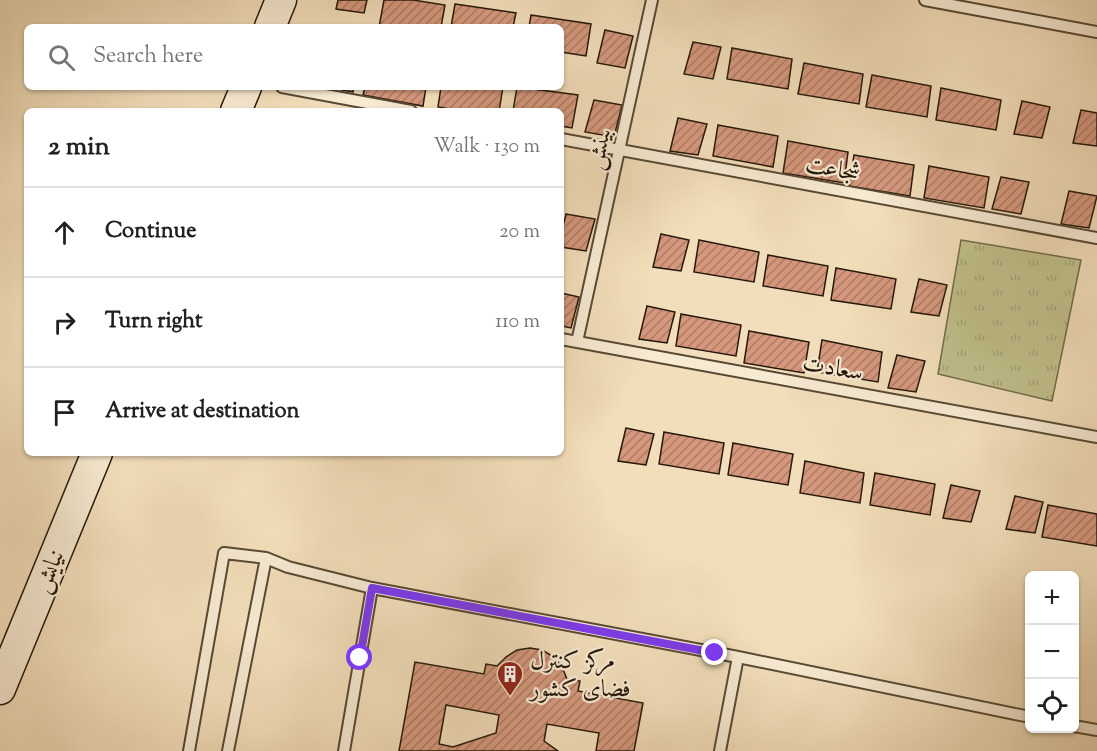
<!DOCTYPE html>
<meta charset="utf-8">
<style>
:root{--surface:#fff;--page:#f2f2f2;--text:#202124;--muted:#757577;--line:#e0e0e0}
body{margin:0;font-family:"Sorts Mill Goudy",Amiri,serif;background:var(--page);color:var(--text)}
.controls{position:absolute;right:18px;bottom:18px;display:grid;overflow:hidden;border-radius:9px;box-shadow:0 2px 4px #0004}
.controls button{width:54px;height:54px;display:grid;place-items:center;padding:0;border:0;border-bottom:2px solid var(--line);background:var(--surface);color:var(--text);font:30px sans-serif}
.stop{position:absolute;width:18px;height:18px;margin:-14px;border:4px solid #7c3aed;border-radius:50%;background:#fff}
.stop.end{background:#7c3aed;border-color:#fff;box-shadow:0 2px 6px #0008}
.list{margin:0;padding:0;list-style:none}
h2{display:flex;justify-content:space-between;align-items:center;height:78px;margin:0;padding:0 24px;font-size:26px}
h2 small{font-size:20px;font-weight:400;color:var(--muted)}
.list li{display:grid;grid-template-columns:39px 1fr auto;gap:18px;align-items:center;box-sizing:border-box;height:90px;padding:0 24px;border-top:2px solid var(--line)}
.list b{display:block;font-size:22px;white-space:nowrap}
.list em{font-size:20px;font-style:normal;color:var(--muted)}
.icon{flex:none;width:33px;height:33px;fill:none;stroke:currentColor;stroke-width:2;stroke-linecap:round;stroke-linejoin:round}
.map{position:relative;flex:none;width:1097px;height:751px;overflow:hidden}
.search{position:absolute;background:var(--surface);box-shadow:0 2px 4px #0004;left:24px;top:24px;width:540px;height:66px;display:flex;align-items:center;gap:15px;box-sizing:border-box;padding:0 21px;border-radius:9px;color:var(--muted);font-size:22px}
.panel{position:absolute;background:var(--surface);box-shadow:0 2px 4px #0004;left:24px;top:108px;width:540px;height:348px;border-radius:9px}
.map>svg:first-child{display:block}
.park{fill:url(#park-tufts);stroke:#726c4a;stroke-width:1.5}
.building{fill:url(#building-hatch);stroke:#251709;stroke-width:1.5;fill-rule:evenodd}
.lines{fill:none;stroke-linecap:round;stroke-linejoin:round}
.lane-casing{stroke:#584935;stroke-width:14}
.secondary-casing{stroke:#251709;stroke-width:33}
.lane{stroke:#f7ead2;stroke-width:10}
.secondary{stroke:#f7ead2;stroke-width:30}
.route{stroke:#7c3aed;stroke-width:8}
.labels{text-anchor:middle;stroke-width:4.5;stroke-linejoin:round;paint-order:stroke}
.street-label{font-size:24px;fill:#251709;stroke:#f7ead2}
.poi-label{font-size:24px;fill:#251709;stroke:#f7ead2;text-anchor:start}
</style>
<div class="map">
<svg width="1097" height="751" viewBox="0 0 1097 751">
<defs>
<pattern id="park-tufts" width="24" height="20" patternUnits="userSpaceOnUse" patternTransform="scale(1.5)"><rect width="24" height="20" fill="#c0c08c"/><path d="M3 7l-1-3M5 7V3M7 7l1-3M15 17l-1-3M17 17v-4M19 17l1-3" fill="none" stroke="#a5a477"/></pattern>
<pattern id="building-hatch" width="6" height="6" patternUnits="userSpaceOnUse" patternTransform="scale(1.5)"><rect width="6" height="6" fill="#d5987d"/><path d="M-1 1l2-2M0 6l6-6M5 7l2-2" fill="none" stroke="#ad7b65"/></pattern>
</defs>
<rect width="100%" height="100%" fill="#f2deba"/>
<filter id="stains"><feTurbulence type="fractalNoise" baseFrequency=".00333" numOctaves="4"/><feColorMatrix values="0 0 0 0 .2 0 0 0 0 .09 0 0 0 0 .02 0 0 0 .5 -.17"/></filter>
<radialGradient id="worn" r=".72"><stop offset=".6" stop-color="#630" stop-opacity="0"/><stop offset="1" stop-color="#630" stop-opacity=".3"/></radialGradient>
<path class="park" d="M961,240L1081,260L1052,401L938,374Z"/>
<path class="building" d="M338,0H367L364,13L336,9Z
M384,0H413L445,5L441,27H379Z
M455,4L516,13L513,27H451Z
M531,15L591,24L586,56L561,52V27H529Z
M605,30L633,36L625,68L597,63Z
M693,42L721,47L713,79L684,74Z
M732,48L792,59L788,89L727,79Z
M804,63L863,74L859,104L798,94Z
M872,75L931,86L927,117L866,107Z
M325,87H354L353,92Z
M365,87H426L423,106L363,95Z
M441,87H503L499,111H462L438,107Z
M517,87L578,95L572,128L561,126V111H513Z
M941,88L1001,100L996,130L936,120Z
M594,100L622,105L614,137L585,132Z
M1022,101L1050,107L1042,138L1014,134Z
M1081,110L1097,113V146L1073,143Z
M678,118L707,124L698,155L670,151Z
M718,125L778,136L773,167L713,156Z
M788,141L848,152L844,183L783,173Z
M854,155L914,165L910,196L849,186Z
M929,166L989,177L984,208L924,198Z
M1001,177L1029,182L1021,214L992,209Z
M1069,191L1097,196L1089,228L1061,224Z
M566,214L595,219L586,251L561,247V235Z
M661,234L689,240L681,271L653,267Z
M699,240L759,252L754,282L694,272Z
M768,255L828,266L823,296L763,286Z
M836,268L896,279L891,309L831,300Z
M919,279L947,285L939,316L911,312Z
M561,293L579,297L571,328L561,326Z
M647,306L675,312L667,343L639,339Z
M681,314L741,325L736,356L676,346Z
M749,331L809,342L804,373L744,363Z
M822,340L882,352L878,382L817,372Z
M897,355L925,361L916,392L888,388Z
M626,428L654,434L646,465L618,461Z
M664,432L724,443L719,474L659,464Z
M733,443L793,454L788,485L728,475Z
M805,461L864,473L860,503L800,493Z
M875,473L935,484L930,515L870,505Z
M951,485L980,491L971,522L943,518Z
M1015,496L1043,502L1035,533L1006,529Z
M1048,505L1097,514V546L1042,537Z
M530,648L542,650L554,657L562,667L567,679L580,681L578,691L643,703L634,751H596L599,733L547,724L544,741L558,751H399L415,662L484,674L486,664L497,666L506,657L517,650ZM446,705L499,715L496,733L453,747L439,744Z"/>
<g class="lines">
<g class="lane-casing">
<path id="lane" d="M925,0L1097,32
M282,87L411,111
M561,139L1097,238
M561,339L1097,437
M577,342L652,0
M1074,726L1097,730
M189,751L224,553L266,558L288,567L372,588L738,657L1030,717
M228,751L266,558
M344,751L372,588
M720,751L738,657"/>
</g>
<g class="secondary-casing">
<path id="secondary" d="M270,27L281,0
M236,111L246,87
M0,689L97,453"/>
</g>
<use href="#lane" class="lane"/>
<use href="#secondary" class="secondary"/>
</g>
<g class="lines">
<path class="route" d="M360,658L372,588L715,653"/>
</g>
<defs>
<g id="building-pin" transform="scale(1.35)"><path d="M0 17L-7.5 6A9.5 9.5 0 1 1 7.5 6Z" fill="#8f2418" stroke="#f7ead2"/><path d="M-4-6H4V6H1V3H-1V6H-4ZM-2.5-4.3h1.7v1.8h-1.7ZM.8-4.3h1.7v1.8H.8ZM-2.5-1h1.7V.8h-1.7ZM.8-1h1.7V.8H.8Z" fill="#fff"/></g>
</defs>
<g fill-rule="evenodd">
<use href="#building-pin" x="510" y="674"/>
</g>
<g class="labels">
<g class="street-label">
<text transform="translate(598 149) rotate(-78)" y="8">بینش</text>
<text transform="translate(833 168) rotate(11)" y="8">شجاعت</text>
<text transform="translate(833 367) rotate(10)" y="8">سعادت</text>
<text transform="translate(48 571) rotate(-68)" y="8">نیایش</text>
</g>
<g class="poi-label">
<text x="530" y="668">مرکز کنترل<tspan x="530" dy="28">فضای کشور</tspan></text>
</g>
</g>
<rect width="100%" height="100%" filter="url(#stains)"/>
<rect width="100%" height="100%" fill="url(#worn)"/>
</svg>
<div class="controls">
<button>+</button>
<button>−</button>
<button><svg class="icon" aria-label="locate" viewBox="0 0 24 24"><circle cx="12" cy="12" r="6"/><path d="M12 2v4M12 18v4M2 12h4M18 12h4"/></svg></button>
</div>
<div class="stop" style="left:360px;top:658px"></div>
<div class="stop end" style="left:715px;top:653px"></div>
<div class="search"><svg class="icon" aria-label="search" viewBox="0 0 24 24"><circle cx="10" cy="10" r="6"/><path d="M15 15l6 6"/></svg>Search here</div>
<section class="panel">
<h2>2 min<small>Walk · 130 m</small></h2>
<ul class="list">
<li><svg class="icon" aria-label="ahead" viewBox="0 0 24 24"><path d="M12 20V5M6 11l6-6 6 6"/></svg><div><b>Continue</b></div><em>20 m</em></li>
<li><svg class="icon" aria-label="right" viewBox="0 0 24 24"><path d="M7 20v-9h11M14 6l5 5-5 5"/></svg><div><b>Turn right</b></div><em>110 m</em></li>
<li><svg class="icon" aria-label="arrive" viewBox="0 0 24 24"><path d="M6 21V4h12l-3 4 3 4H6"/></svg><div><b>Arrive at destination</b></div></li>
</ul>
</section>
</div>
